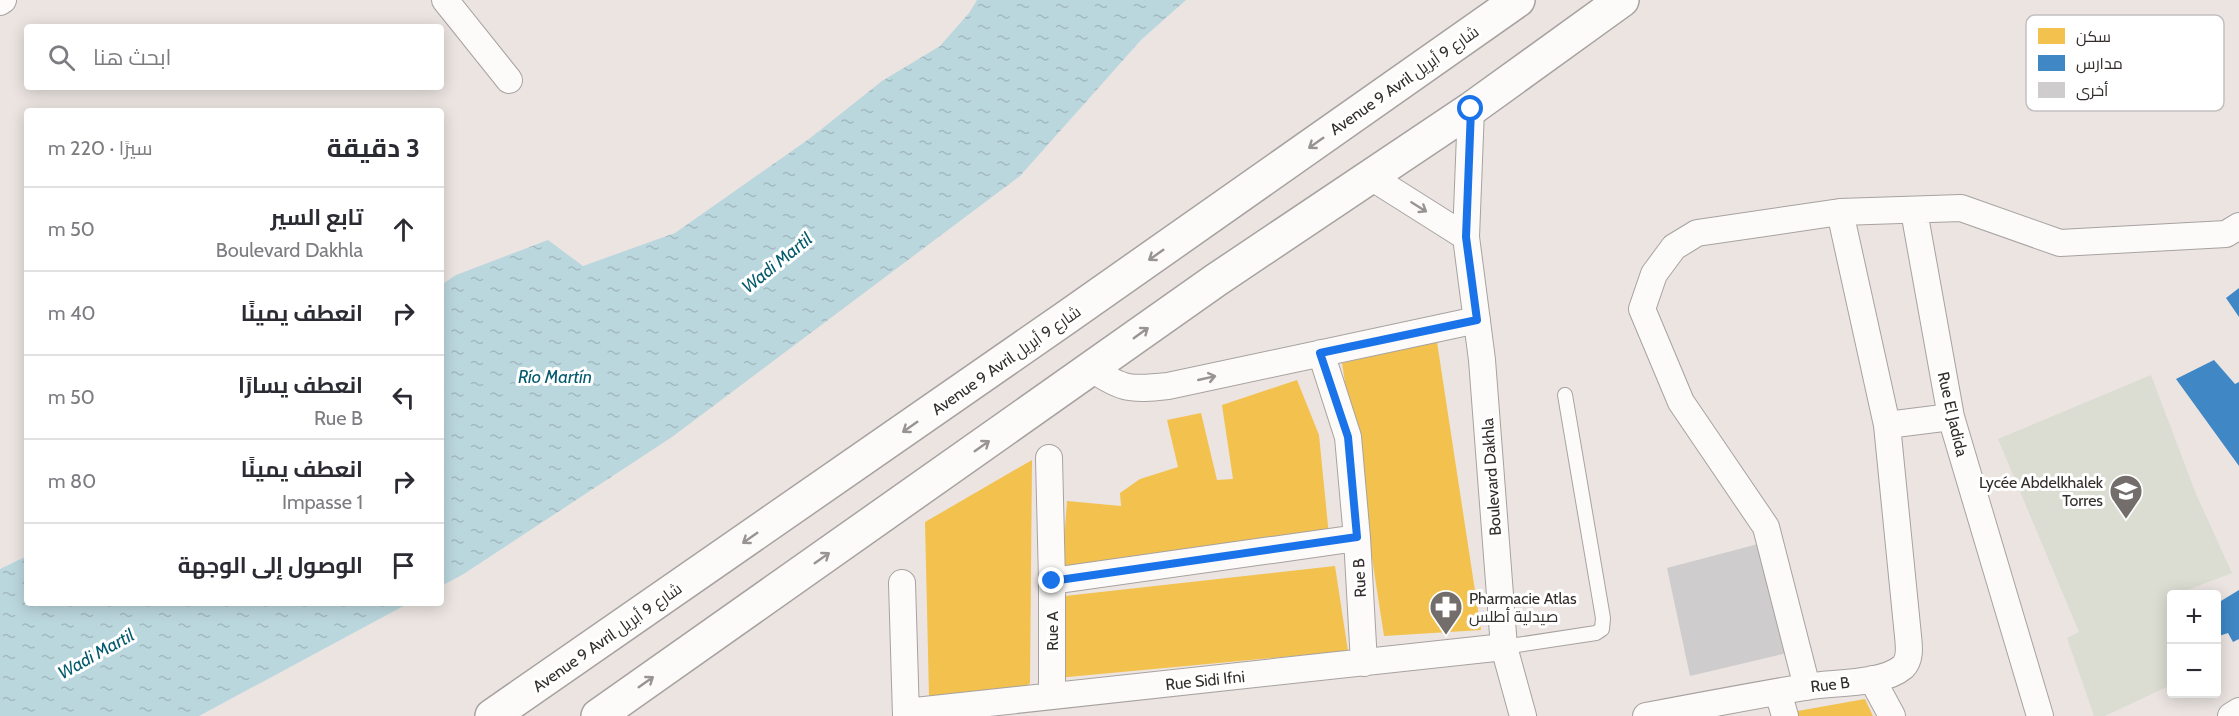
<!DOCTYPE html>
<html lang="ar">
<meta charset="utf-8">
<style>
:root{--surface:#fff;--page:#f2f2f3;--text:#2b2b33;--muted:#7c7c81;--line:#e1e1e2}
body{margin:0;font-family:Cabin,Cairo,sans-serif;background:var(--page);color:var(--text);direction:rtl}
.controls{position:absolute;right:18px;bottom:18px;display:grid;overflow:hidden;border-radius:6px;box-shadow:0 3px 15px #0003}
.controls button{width:54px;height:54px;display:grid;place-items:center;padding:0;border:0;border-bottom:2px solid var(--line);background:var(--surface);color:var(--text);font:30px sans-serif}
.stop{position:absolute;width:18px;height:18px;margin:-14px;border:4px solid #1a73e8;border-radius:50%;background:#fff}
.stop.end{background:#1a73e8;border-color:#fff;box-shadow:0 2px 6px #0008}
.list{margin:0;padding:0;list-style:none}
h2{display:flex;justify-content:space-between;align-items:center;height:78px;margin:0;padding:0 24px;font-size:26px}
h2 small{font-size:20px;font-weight:400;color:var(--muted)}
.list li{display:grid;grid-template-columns:39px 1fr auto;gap:18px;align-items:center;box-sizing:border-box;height:84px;padding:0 24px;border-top:2px solid var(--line)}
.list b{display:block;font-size:22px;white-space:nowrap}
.list p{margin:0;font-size:20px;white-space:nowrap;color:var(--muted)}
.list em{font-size:20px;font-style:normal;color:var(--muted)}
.icon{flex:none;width:33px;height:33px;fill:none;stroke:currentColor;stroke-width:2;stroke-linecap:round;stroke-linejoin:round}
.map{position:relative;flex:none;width:2239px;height:716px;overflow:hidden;direction:ltr}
.search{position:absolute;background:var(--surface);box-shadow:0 3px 15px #0003;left:24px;top:24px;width:420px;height:66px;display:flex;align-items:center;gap:15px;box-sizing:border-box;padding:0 21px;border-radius:6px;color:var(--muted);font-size:22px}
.panel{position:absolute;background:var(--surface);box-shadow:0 3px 15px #0003;left:24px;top:108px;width:420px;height:498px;border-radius:6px;direction:rtl}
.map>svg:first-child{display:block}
.garden{fill:#dbddd2}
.water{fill:url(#water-ripples)}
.homes{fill:#f2c14e}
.schools{fill:#3f88c5}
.building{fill:#cfcccd}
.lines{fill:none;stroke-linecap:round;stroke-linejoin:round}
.lane-casing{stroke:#a7a2a0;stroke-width:16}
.street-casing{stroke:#a7a2a0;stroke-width:28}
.highway-casing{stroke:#a7a2a0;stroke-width:36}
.lane{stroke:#fcfbfa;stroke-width:14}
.street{stroke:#fcfbfa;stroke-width:26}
.highway{stroke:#fcfbfa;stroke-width:33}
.oneway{stroke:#989493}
.route{stroke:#1a73e8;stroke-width:8}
.labels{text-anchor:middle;stroke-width:6;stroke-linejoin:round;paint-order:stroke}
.street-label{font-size:16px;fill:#332e2c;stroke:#fff}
.poi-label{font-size:16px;fill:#332e2c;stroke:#fff;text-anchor:end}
.water-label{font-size:18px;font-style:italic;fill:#045b6d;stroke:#fff}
.key{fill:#fff;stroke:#c2c0c0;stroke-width:1.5}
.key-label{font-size:16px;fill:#332e2c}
</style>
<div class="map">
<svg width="2239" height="716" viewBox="0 0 2239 716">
<defs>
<pattern id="water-ripples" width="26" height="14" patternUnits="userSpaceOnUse" patternTransform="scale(1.5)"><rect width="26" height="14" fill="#bbd7de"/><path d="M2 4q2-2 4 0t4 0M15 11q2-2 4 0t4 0" fill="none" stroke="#a1b9bf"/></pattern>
</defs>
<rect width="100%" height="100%" fill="#ebe4e1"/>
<path class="garden" d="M2151,375L2196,494L2232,573L2177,594H2172L2169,598L2172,607L2171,685L2105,716H2094L2067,638L2079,632L1998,439Z"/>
<path class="water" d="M977,0H1186L1141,40L1020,176L672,437L462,575L441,586V285L456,275L548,240L583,266L675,233L809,139L882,81L940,46L969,13Z
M27,556V603H409L199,716H0V569Z"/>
<path class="homes" d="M1437,342L1481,630L1384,636L1342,363Z
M1297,380L1319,435L1329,536L1062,568L1067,501L1121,506L1120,493L1140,479L1178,467L1167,420L1201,413L1217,480L1233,479L1222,405Z
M1032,460L1030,683L1021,691L929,696L925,522Z
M1335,566L1348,651L1057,678L1065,596Z
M1865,699L1873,716H1794L1792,712Z"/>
<path class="schools" d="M2239,288V317L2226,298Z
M2214,360L2235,384L2239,382V466L2176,379Z
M2239,590V639L2233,642L2228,633L2216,637V604Z"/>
<path class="building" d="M1762,543L1787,653L1690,676L1667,568Z"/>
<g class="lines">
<g class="lane-casing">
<path id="lane" d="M1504,647L1596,633L1602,629L1603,618L1565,395"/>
</g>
<g class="street-casing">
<path id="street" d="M445,0L509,80
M0,2L3,0
M1471,109L1466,237L1482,360L1504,647L1523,716
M1371,177L1466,237
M1914,211L1951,417L2040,716
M1321,353L1348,437L1357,538L1364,663
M1092,369C1123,390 1131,390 1168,386L1477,320
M1887,425L1951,417
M1049,458L1052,581V696
M1052,581L1357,538
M902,583L906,716
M1872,679L1892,716
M1807,687L1766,527L1681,402L1642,309L1654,274L1674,247L1697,233L1840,212L1961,208L2060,243L2226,234L2239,226
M1778,692L1785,716
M906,712L1504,647
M1646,716C1699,706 1752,696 1805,687C1832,682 1882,685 1903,667C1911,659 1909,646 1908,636L1887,425L1840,212
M2231,716L2239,711"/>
</g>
<g class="highway-casing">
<path id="highway" d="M492,716L1067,317L1518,0
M598,716L1216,280L1471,109L1622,0"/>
</g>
<use href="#lane" class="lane"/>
<use href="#street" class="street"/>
<use href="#highway" class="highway"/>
</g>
<defs><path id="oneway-shaft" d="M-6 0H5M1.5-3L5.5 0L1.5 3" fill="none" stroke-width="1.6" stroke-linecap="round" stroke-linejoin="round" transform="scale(1.5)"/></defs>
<g class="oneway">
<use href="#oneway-shaft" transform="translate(1316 143) rotate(145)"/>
<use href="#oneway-shaft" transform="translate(1419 207) rotate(32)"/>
<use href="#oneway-shaft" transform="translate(1156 255) rotate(145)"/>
<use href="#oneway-shaft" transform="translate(1141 333) rotate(-36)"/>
<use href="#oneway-shaft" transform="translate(1207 378) rotate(-13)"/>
<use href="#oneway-shaft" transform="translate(910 427) rotate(145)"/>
<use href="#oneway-shaft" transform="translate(982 446) rotate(-35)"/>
<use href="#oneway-shaft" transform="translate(750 538) rotate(145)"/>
<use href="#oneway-shaft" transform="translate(822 558) rotate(-35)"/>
<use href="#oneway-shaft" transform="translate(646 682) rotate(-35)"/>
</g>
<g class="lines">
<path class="route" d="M1052,581L1357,537L1348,437L1320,353L1477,320L1466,237L1471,109"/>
</g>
<defs>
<g id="school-pin" transform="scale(1.725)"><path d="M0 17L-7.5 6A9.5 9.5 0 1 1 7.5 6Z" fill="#736e6b" stroke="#fff"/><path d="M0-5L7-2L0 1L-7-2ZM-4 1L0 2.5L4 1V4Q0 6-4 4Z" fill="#fff"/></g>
<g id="pharmacy-pin" transform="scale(1.725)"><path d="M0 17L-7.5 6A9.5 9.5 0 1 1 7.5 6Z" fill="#736e6b" stroke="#fff"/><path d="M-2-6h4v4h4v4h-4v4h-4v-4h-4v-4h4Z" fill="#fff"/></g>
</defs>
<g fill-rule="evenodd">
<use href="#school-pin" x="2126" y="491"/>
<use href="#pharmacy-pin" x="1446" y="607"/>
</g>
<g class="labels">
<g class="street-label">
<text transform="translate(1404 80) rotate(-35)" y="6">Avenue 9 Avril شارع 9 أبريل</text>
<text transform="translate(1006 360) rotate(-35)" y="6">Avenue 9 Avril شارع 9 أبريل</text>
<text transform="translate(1953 414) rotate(77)" y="6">Rue El Jadida</text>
<text transform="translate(1491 477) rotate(-94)" y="6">Boulevard Dakhla</text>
<text transform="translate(1359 578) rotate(-93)" y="6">Rue B</text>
<text transform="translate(1052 631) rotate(-90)" y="6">Rue A</text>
<text transform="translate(607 637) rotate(-35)" y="6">Avenue 9 Avril شارع 9 أبريل</text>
<text transform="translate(1205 680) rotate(-6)" y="6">Rue Sidi Ifni</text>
<text transform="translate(1830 684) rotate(-7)" y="6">Rue B</text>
</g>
<g class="poi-label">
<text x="2103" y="488">Lycée Abdelkhalek<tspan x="2103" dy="18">Torres</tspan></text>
<text x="1469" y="604" text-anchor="start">Pharmacie Atlas<tspan x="1469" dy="18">صيدلية أطلس</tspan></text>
</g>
<g class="water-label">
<text transform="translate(777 263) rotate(-39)" y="6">Wadi Martil</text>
<text x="555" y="383">Río Martín</text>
<text transform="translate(96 654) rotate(-29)" y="6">Wadi Martil</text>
</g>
</g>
<rect x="2026" y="15" width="198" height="96" rx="9" class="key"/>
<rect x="2038" y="28" width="27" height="16" fill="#f2c14e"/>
<rect x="2038" y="55" width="27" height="16" fill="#3f88c5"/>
<rect x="2038" y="82" width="27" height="16" fill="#cfcccd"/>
<g class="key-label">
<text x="2076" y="42">سكن</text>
<text x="2076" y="69">مدارس</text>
<text x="2076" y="96">أخرى</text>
</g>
</svg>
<div class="controls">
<button>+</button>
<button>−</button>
</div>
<div class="stop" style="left:1471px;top:109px"></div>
<div class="stop end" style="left:1052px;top:581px"></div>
<div class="search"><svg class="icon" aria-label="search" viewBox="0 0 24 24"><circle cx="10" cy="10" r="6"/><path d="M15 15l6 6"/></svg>ابحث هنا</div>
<section class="panel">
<h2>3 دقيقة<small>سيرًا · 220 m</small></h2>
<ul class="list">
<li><svg class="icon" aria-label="ahead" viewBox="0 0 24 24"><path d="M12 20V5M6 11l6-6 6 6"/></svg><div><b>تابع السير</b><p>Boulevard Dakhla</p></div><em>50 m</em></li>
<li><svg class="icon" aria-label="right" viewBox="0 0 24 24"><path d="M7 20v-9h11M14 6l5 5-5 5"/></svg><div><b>انعطف يمينًا</b></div><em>40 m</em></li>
<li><svg class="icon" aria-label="left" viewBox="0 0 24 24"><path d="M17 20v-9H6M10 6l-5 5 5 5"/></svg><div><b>انعطف يسارًا</b><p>Rue B</p></div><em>50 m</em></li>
<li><svg class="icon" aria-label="right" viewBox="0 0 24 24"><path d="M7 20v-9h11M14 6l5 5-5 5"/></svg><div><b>انعطف يمينًا</b><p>Impasse 1</p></div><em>80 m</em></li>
<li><svg class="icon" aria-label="arrive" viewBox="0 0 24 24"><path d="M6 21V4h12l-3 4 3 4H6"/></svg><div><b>الوصول إلى الوجهة</b></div></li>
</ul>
</section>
</div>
